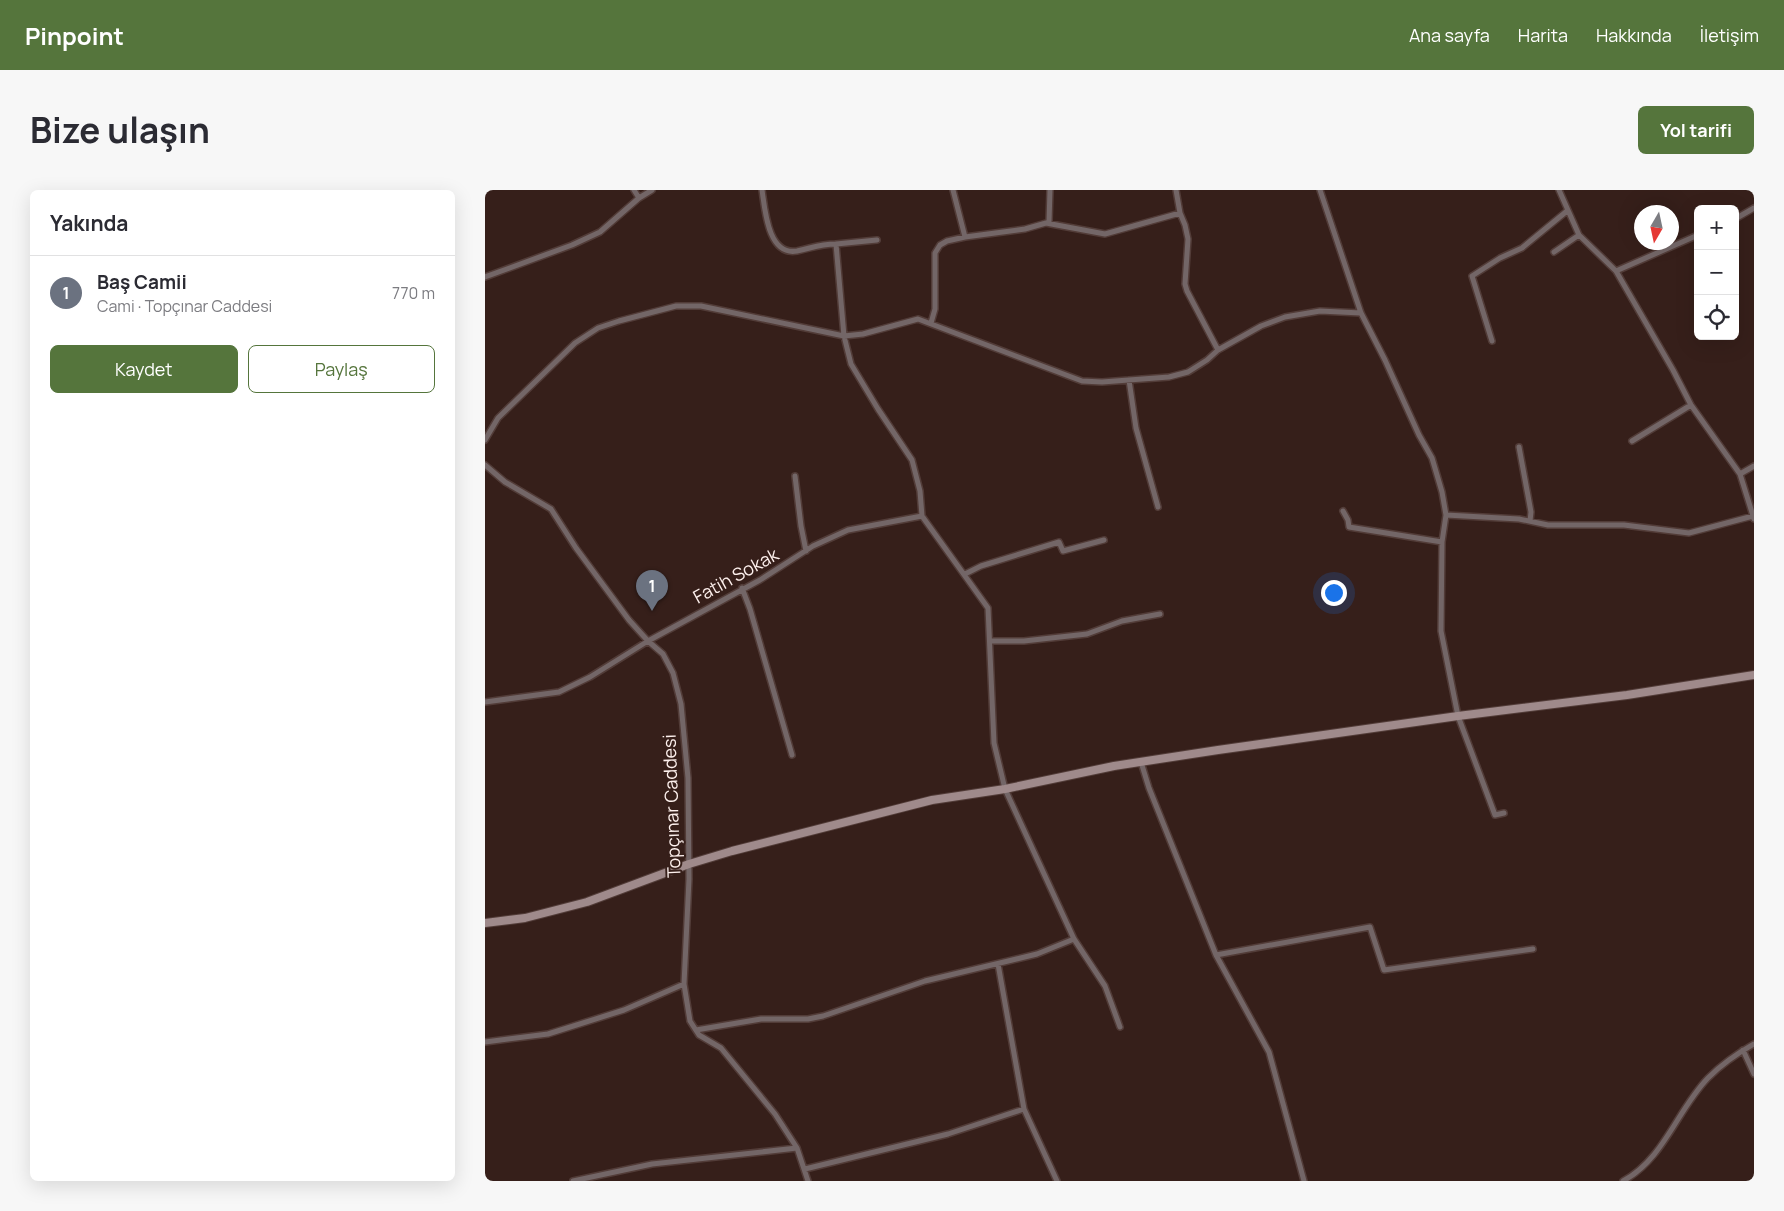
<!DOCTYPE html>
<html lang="tr">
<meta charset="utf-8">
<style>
:root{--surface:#fff;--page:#f7f7f7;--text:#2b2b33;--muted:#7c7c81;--line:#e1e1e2;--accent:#55753c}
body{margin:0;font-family:Manrope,sans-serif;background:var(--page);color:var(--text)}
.controls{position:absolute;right:15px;top:15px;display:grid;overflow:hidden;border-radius:8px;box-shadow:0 5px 20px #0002}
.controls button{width:45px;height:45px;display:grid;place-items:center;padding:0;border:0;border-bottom:1px solid var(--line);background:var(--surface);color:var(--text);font:25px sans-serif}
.compass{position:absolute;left:1149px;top:15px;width:45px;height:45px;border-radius:50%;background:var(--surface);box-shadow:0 5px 20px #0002;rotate:189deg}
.you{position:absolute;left:848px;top:402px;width:18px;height:18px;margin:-12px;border:4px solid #fff;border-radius:50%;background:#1a73e8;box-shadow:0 0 0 8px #1a73e833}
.badge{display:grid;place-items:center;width:32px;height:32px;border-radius:50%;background:var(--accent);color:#fff;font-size:16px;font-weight:700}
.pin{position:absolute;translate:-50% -41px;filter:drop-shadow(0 1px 2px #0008)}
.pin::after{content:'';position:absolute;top:26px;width:18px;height:15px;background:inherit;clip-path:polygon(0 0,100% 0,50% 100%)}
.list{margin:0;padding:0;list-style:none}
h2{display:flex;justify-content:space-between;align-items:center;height:65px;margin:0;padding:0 20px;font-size:21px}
h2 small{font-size:16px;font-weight:400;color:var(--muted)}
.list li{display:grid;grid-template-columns:32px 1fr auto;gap:15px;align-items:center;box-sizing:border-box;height:75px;padding:0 20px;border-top:1px solid var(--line)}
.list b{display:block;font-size:19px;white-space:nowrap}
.list p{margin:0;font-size:16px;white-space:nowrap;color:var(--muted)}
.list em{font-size:16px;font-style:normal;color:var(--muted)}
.actions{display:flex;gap:10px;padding:15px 20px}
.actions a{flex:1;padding:11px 0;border:1px solid var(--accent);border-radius:8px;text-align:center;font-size:18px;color:var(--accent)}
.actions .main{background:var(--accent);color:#fff}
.icon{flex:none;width:28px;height:28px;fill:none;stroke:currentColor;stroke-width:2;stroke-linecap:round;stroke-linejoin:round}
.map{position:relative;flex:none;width:1269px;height:991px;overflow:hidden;border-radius:8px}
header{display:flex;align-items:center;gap:30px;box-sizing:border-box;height:70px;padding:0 25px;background:var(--accent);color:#fff}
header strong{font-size:24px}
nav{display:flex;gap:28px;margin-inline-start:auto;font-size:18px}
.intro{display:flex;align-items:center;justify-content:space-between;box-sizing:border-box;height:120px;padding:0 30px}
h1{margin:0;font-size:35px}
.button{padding:12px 22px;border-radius:8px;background:var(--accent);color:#fff;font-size:18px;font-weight:700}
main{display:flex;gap:30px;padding:0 30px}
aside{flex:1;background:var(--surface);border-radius:8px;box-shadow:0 5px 20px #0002}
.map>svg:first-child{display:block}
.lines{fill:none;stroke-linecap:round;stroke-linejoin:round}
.street-casing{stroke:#523c38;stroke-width:8}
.secondary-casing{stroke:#523c38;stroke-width:10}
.street{stroke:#736667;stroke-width:5}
.secondary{stroke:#9f8a8b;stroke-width:8}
.labels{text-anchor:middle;stroke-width:4;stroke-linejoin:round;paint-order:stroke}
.street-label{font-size:18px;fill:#fdf0ed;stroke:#361f1a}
</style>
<header>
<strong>Pinpoint</strong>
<nav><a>Ana sayfa</a><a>Harita</a><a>Hakkında</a><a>İletişim</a></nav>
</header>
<div class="intro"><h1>Bize ulaşın</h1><a class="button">Yol tarifi</a></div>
<main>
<aside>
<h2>Yakında<small></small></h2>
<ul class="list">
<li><span class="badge" style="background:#6b7280">1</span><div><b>Baş Camii</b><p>Cami · Topçınar Caddesi</p></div><em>770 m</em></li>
</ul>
<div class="actions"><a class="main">Kaydet</a><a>Paylaş</a></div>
</aside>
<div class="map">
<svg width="1269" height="991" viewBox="0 0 1269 991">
<rect width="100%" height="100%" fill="#361f1a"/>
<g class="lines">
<g class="street-casing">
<path id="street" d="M149,0L154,8
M277,0C280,20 283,66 312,61C327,58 334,54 351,54L359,146L366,174L393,219L427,270L435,301L437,326L503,418L509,553L520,599L589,749L620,796L635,837
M468,0L480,47
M691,0L695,23L700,35L703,49L700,94L702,101L733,160
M835,0L876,123L900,170L934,245L947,268L957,302L961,325L957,352L956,441L973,526L1010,625L1019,623
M1074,0L1094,45L1131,81L1188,180L1206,215L1255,284L1269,329
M1250,29L1269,18
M564,32L565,0
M351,54L392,50
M1069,62L1094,45
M1131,81L1213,45
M0,87L87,55L115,42L154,8L167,0
M446,133L450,119V63L455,55L462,51L480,47L540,39L561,33L620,44L695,23
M1007,151L987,86L1015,68L1037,58L1082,21
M644,190L651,238L673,317
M0,250L13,228L90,153L113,138L134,131L191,116H216L359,146L378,144L433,129L597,191L617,192L684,187L703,182L722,170L733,160L776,136L800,127L835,121L876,123
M1147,251L1206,215
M1034,257L1046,322L1045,331
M0,275L20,292L66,319L91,358L144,430L163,451L178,464L188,483L196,514L203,588L204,689L199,794L205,831L214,845L236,858L290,924L312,958L323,991
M1255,284L1269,276
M310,286L316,336L321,361
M858,321L863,330L864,337L957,352
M961,325L1034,329L1063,335H1139L1204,343L1268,326
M480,384L496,376L574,352L578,361L619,350
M257,398L265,419L307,565
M505,451H539L602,444L637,431L675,424
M0,512L74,502L105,487L163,451L275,390L328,356L363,340L437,326
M656,572L664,598L731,765L784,862L819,991
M731,765L885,737L899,780L1048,759
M513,774L539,919L572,991
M211,840L276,829H323L338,826L440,791L552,764L589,749
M0,852L63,844L139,820L199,794
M1258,860L1269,884
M320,979L463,944L539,919
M88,991L167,974L312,958
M1138,991C1179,969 1192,920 1223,888C1236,875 1253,863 1269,854"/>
</g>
<g class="secondary-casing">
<path id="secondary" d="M0,733L40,728L102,712L204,674L247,661L447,610L520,599L629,576L733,560L973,526L1142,505L1269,485"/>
</g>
<use href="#street" class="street"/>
<use href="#secondary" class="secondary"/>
</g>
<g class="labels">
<g class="street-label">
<text transform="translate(251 386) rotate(-29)" y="6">Fatih Sokak</text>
<text transform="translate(187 616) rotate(-92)" y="6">Topçınar Caddesi</text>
</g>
</g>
</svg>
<div class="controls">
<button>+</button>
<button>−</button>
<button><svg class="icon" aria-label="locate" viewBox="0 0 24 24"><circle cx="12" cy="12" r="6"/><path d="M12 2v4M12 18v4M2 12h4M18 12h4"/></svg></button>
</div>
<svg class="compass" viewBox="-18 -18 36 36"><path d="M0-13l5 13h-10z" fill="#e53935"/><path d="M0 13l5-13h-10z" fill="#7c7c81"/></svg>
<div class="you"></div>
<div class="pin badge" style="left:167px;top:421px;background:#6b7280">1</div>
</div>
</main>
